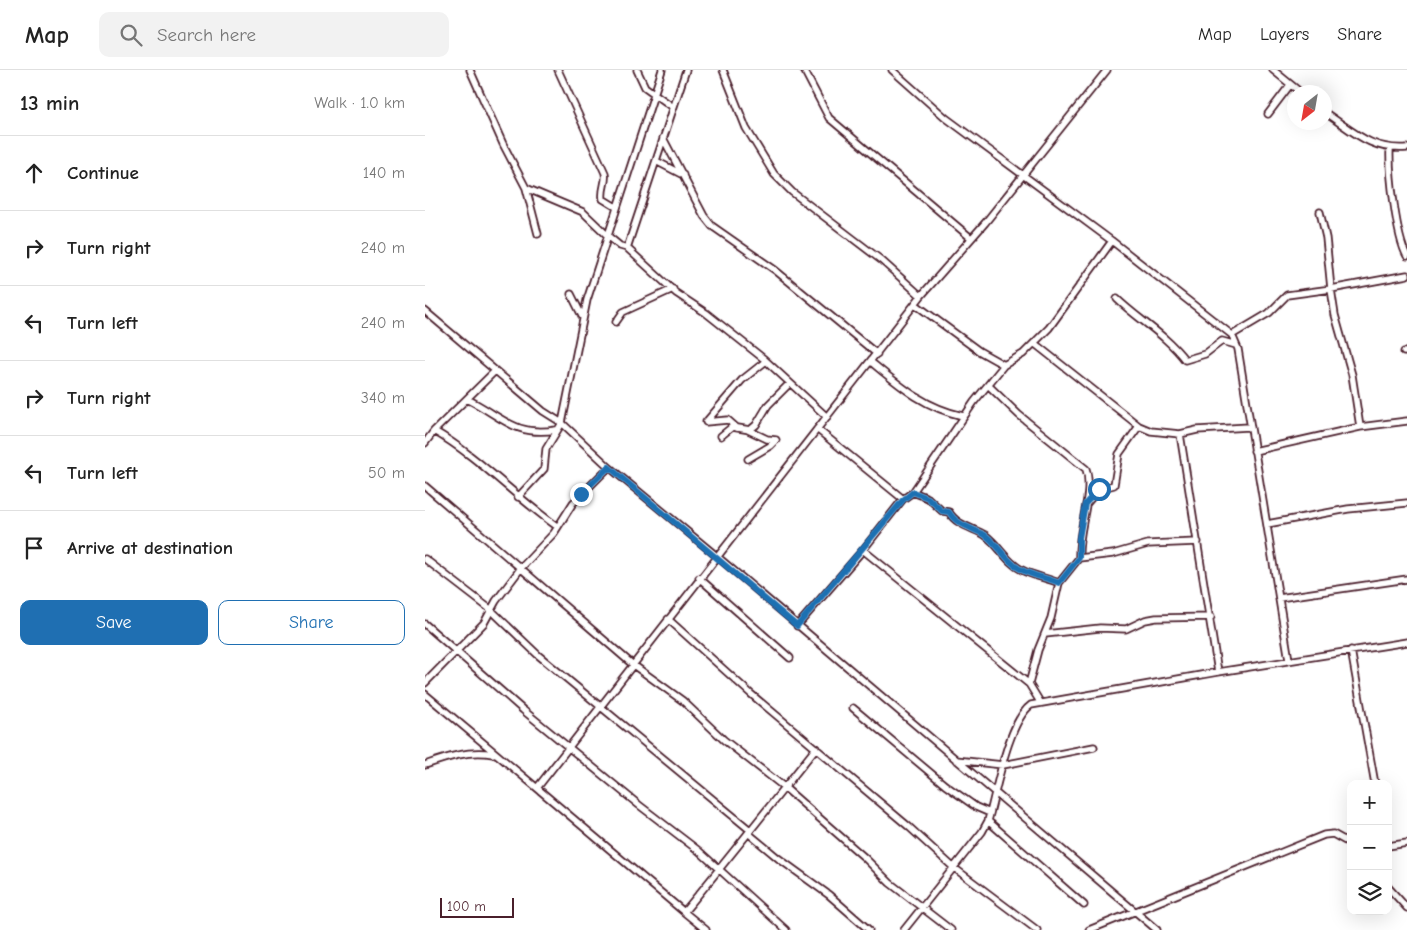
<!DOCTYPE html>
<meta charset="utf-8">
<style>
:root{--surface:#fff;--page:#f2f2f2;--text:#222;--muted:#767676;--line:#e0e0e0;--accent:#1f6fb2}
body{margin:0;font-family:"Comic Neue",sans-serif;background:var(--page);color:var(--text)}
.controls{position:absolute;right:15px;bottom:15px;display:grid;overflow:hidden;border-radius:10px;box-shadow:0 5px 20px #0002}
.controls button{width:45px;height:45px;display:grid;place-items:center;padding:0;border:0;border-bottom:1px solid var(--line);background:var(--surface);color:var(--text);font:25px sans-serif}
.compass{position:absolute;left:862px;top:15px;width:45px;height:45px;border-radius:50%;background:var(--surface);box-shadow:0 5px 20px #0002;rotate:211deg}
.scale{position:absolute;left:15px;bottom:12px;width:74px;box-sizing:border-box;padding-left:5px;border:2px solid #4a1f2b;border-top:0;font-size:14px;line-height:18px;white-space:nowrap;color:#4a1f2b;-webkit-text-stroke:4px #fff;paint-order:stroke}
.stop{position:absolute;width:15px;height:15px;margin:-11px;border:4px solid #1f6fb2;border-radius:50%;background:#fff}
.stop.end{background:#1f6fb2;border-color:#fff;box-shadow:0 1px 5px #0008}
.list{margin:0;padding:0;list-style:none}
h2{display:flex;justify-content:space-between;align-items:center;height:65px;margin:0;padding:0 20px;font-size:21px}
h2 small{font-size:16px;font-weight:400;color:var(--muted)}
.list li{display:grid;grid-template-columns:32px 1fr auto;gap:15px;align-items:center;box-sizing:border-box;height:75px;padding:0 20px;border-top:1px solid var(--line)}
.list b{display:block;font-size:19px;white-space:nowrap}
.list em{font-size:16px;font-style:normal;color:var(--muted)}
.actions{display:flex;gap:10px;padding:15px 20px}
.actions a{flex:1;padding:11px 0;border:1px solid var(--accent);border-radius:10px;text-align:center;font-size:18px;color:var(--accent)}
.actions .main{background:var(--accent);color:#fff}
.icon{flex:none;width:28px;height:28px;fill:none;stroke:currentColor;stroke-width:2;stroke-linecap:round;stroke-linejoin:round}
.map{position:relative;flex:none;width:982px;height:860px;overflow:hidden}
header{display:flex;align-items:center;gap:30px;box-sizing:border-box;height:70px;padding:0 25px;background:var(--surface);border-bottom:1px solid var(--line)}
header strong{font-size:24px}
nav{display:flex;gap:28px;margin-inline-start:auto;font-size:18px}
.search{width:350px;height:45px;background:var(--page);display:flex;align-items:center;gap:12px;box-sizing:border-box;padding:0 18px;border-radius:10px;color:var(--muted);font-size:19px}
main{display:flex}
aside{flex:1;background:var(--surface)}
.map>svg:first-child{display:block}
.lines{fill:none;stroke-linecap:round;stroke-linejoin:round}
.street-casing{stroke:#4a1f2b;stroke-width:9}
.street{stroke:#fff;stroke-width:5.5}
.route{stroke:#1f6fb2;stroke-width:6}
</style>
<header>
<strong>Map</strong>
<div class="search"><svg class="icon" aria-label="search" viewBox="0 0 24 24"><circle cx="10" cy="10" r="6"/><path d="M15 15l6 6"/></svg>Search here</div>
<nav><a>Map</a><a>Layers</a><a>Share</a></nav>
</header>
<main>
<aside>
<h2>13 min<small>Walk · 1.0 km</small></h2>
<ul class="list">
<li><svg class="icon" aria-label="ahead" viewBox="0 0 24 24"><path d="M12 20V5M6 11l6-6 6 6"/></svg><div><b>Continue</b></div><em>140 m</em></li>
<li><svg class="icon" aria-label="right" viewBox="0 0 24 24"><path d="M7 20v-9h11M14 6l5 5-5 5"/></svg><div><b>Turn right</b></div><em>240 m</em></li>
<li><svg class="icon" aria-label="left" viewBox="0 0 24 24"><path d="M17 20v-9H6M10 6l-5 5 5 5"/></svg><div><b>Turn left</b></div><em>240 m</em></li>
<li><svg class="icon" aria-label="right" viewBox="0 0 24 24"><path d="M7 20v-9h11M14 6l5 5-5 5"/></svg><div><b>Turn right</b></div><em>340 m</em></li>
<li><svg class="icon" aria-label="left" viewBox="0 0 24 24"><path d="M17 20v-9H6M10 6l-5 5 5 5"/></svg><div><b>Turn left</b></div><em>50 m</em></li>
<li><svg class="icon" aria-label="arrive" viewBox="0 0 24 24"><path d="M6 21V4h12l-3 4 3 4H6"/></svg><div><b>Arrive at destination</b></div></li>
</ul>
<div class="actions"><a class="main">Save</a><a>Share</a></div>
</aside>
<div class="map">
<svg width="982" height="860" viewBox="0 0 982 860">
<rect width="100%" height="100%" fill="#fff"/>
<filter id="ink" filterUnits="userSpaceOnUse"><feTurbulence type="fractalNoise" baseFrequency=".02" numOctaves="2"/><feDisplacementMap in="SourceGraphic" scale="10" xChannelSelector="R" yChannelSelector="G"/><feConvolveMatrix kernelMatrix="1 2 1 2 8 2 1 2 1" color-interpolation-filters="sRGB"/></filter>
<g filter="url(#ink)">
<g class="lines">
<g class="street-casing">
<path id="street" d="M45,0L78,74L101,118L158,142L183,166L195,176L202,178
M133,0L180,103C182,112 176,119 178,129L191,137
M212,0L220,17L248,37
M261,0L202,178L251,223L281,243L339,289L402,347
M298,0L321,58L349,104L367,122L456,190L496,226
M379,0L404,48L546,168
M467,0L521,48L687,171L807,265L813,279L864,590
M848,0L875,22
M899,42C928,61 946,81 982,78
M843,44L865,15
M238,68L279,146L287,156L350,200L452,284
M965,79C964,102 971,167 982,186
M231,91L258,105
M101,118L113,164
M895,142L901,168L906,219L982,205
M146,224L157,246
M692,229C714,250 741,265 760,290L780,284L797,271L811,275
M490,234L554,281L579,295
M0,241L118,341L137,353L184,397L288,483L732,860
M191,252L198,242L248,219
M807,265L844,243L862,225L906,219L910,245L927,305L935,357
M609,273L714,356L726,361L755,364
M979,282H982
M446,292C475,316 500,338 538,346
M70,301L9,361C54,387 90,427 133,457
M563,315L594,345L661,399C669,422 652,462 654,488
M42,329C77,346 89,367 131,360
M312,358L303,350L281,352L317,310L341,291
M392,359L478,429
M323,360L342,369L351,370
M296,366L307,357L325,360L331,355L343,335L365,313
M0,373L9,361
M829,381L935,357L982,351
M323,389L345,376L351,370
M0,416L207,594L258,631L299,670L359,717L440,788L465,813L526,860
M488,422L503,428L517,441L524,442C531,455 548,458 560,465C574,475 581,492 597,500C608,506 622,508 634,513
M93,427L119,399L121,379L137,353L162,230L237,0
M662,433L674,419L689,415L694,384L714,356
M842,454L923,439L982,433
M438,480L478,429L488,422L549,332L579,295L598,284L624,258L687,171
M0,489L65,539L113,585L325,760
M274,508L365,588
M854,528L982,509
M243,549L326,624L483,756L528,797L612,860
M0,554L98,640L214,735L274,781L361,860
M372,556L438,480L604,614L615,632
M620,564L675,558L701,559L720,550L731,548L786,547
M926,580L950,714
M793,602L755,364L772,360L824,357
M0,613L59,553L71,531L96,498L129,463L148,433L184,397
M604,614L613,580L626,548L634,513L654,488L688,484L723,474L773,472
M0,624L112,718L496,226L560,153L682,0
M428,638L520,715L551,737L565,743
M531,690L578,695L669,677
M0,695C23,687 43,680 68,684
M112,718L259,842C304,788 347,733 391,678
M563,751L659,835
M323,763L353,788L404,825L444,860
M963,776L982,773
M963,817L982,838
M259,842L281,860
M479,860L557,762L563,751C571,723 583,651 606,635L793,602L982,572
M664,860L899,765L908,764L926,774"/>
</g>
<use href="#street" class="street"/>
</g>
</g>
<g class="lines" filter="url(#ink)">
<path class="route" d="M156,424L184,397L372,556L478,430L488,422L503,428L517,441L524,442C531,455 548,458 560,465C574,475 581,492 597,500C608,506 622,508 634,513L654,488V468L660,434L674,419"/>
</g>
</svg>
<div class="controls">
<button>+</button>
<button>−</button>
<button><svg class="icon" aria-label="layers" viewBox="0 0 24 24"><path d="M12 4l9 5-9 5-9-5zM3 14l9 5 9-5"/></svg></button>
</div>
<svg class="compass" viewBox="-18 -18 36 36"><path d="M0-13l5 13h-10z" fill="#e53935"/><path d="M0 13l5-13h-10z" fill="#767676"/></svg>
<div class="scale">100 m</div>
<div class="stop" style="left:674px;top:419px"></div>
<div class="stop end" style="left:156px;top:424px"></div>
</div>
</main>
